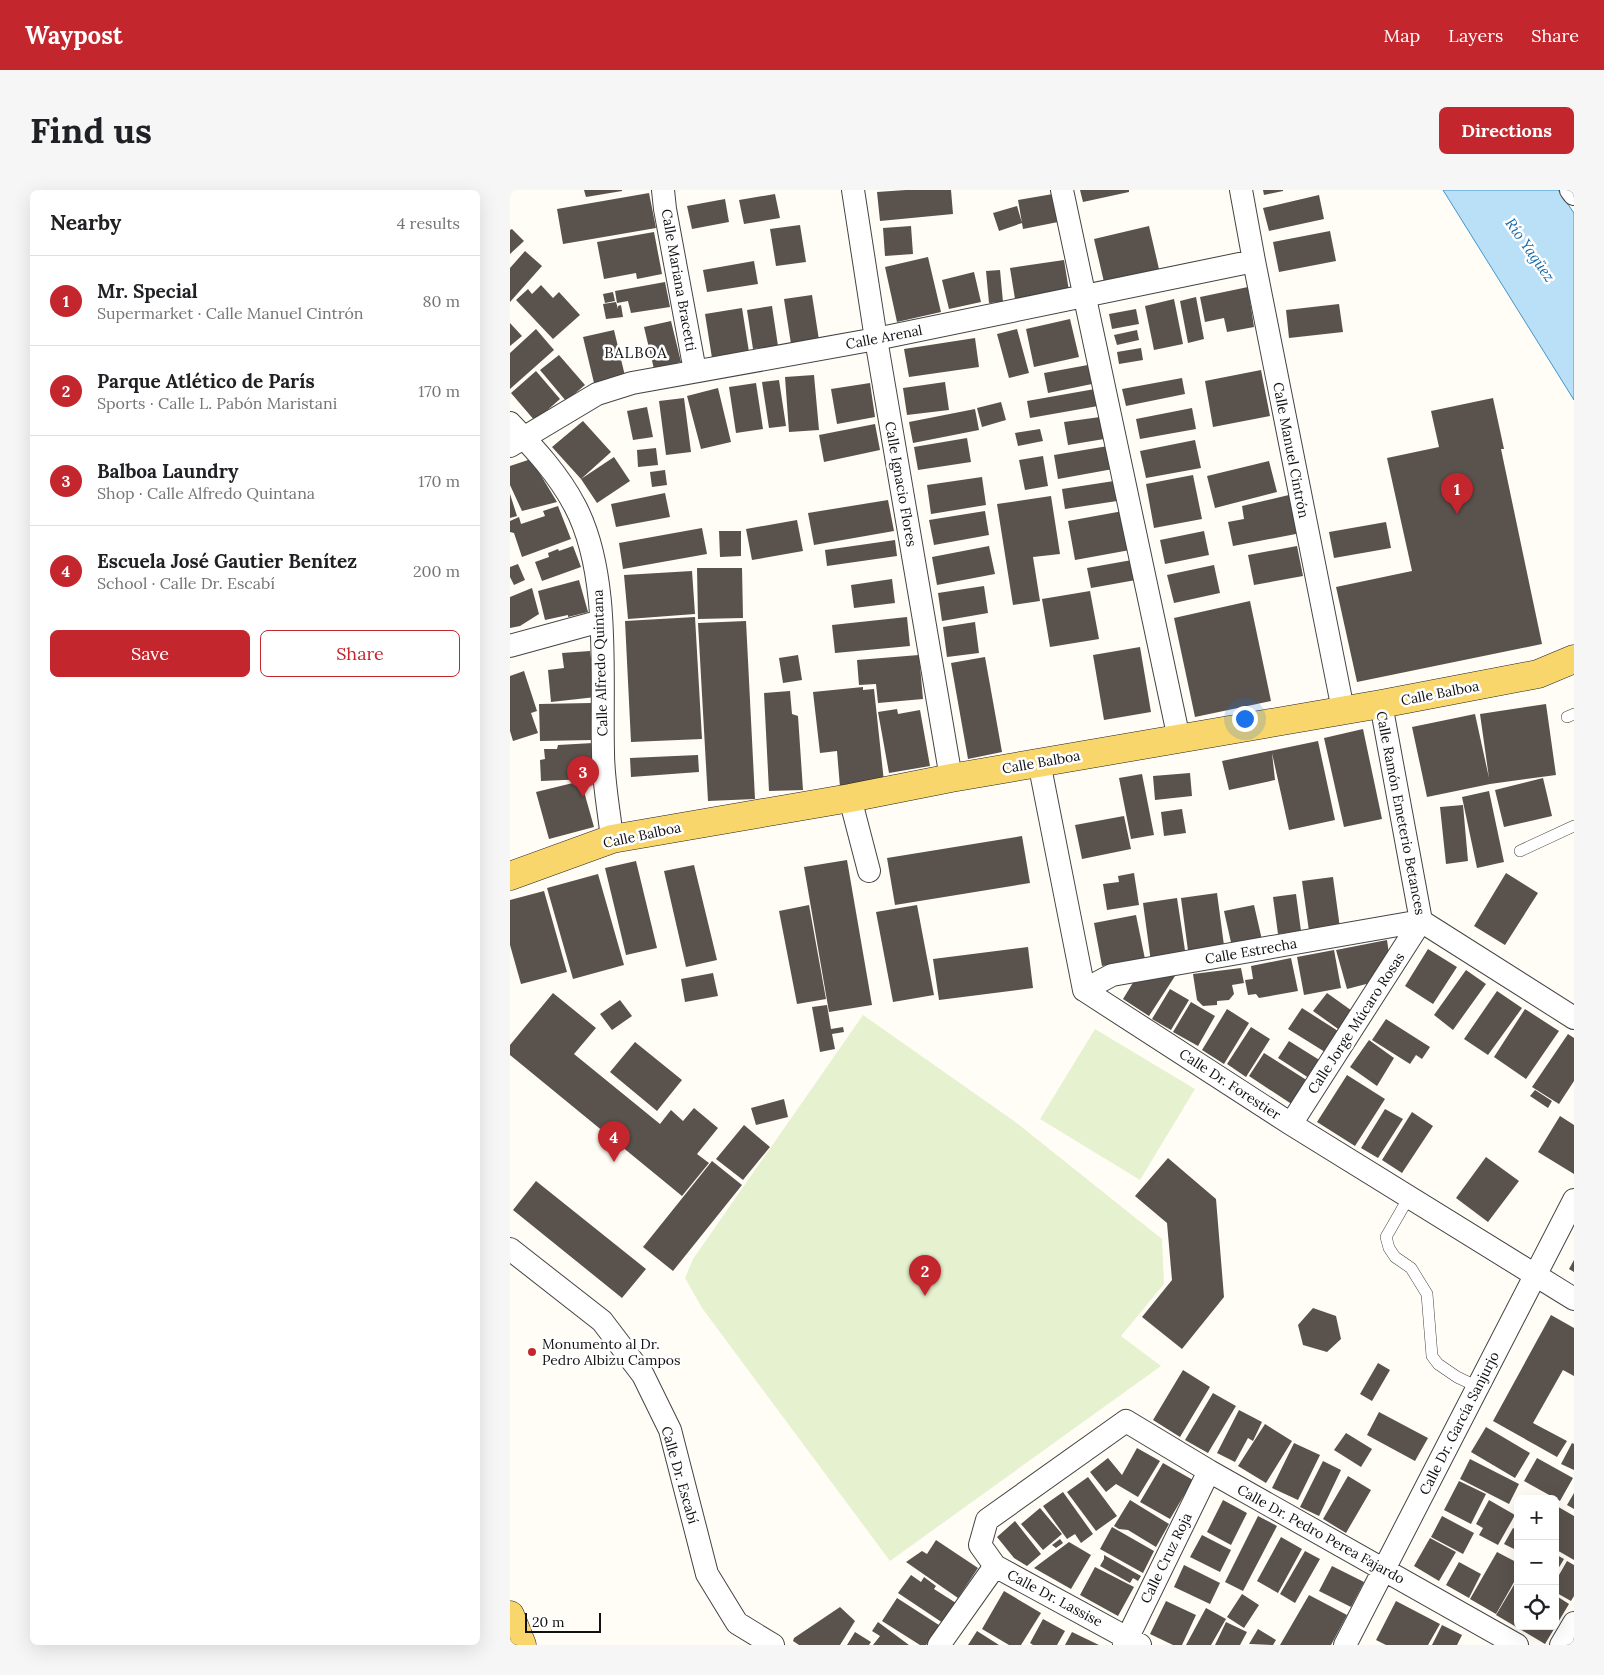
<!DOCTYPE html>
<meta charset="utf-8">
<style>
:root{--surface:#fff;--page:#f6f6f6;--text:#202124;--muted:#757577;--line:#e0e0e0;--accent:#c4262e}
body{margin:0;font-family:Lora,serif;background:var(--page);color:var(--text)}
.controls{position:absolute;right:15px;bottom:15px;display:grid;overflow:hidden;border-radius:8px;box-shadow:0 5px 20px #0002}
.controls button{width:45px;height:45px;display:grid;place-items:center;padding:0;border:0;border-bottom:1px solid var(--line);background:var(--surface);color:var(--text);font:25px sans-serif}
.scale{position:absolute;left:15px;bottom:12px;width:76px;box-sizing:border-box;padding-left:5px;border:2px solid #111;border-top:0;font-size:14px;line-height:18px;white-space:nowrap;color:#111;-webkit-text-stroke:4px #fff;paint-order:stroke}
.you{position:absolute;left:734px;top:528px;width:18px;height:18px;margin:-12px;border:4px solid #fff;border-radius:50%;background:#1a73e8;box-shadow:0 0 0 8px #1a73e833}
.badge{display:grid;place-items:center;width:32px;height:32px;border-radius:50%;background:var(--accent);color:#fff;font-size:16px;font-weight:700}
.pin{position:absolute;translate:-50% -41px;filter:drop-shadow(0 1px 2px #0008)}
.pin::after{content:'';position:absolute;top:26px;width:18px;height:15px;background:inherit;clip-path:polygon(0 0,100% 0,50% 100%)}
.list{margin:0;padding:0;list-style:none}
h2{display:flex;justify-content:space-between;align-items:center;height:65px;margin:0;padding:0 20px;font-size:21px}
h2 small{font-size:16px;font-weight:400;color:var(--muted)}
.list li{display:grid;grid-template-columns:32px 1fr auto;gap:15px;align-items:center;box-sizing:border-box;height:90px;padding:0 20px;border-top:1px solid var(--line)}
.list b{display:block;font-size:19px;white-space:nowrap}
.list p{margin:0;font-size:16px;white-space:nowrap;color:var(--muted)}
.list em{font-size:16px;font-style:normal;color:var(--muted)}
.actions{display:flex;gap:10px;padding:15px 20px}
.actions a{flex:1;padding:11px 0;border:1px solid var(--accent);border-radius:8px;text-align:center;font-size:18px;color:var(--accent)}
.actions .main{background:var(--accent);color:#fff}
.icon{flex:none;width:28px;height:28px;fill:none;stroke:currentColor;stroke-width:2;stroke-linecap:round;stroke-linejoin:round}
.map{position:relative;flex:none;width:1064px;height:1455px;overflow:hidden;border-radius:8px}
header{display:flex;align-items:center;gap:30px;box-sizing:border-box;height:70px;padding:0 25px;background:var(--accent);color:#fff}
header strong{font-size:24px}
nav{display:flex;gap:28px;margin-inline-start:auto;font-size:18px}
.intro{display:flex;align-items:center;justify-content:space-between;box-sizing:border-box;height:120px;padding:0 30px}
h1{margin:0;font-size:35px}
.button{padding:12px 22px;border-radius:8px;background:var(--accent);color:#fff;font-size:18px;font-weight:700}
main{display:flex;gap:30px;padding:0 30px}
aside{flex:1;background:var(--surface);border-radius:8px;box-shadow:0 5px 20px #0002}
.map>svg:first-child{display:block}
.pitch{fill:#e6f2cf}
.water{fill:#b9e0f7;stroke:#3f96cf}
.building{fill:#5a524d}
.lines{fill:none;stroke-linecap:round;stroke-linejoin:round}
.lane-casing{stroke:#444;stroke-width:12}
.street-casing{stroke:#444;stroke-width:24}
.primary-casing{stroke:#222;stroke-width:29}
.lane{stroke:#fff;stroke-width:11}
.street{stroke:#fff;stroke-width:22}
.primary{stroke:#f9d66b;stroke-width:28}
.poi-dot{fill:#c4262e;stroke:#fff;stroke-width:2}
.labels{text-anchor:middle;stroke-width:5;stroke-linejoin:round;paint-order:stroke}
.street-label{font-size:14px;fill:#111;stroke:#fff}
.poi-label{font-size:14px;fill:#111;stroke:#fff;text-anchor:start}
.water-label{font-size:15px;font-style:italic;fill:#1768a6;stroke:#fff}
.neighbourhood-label{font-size:15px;letter-spacing:1px;fill:#111;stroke:#fff}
</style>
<header>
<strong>Waypost</strong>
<nav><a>Map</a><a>Layers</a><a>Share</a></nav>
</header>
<div class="intro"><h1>Find us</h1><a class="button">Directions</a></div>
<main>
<aside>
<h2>Nearby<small>4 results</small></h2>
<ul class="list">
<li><span class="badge">1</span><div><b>Mr. Special</b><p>Supermarket · Calle Manuel Cintrón</p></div><em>80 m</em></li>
<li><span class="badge">2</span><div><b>Parque Atlético de París</b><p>Sports · Calle L. Pabón Maristani</p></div><em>170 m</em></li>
<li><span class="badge">3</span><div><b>Balboa Laundry</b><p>Shop · Calle Alfredo Quintana</p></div><em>170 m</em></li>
<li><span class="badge">4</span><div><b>Escuela José Gautier Benítez</b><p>School · Calle Dr. Escabí</p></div><em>200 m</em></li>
</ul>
<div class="actions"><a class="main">Save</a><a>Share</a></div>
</aside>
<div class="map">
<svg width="1064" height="1455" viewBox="0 0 1064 1455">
<rect width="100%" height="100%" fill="#fffdf5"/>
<path class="pitch" d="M353,825L504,931L652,1049L654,1094L611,1146L651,1176L380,1371L192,1118L175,1088L183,1069Z
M585,839L685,899L630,990L530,929Z"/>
<path class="water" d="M933,0H1048L1064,23V210Z"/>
<path class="building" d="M74,0H112V1L76,7Z
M396,0H441L443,24L370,31L367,2Z
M570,0H619V2L573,12Z
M753,0H773V1L754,5Z
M139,3L146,38L53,54L47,19Z
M265,4L270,28L234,34L229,10Z
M543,4L548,32L513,39L508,10Z
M809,5L814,29L759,41L753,18Z
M215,9L219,32L182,39L177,16Z
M507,16L512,33L489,41L483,23Z
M290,35L296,72L266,76L260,39Z
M401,36L403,64L375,66L373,38Z
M639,36L649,79L594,92L584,49Z
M2,39L14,51L0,64V40Z
M820,41L826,71L769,82L763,52Z
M144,42L152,84L127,89L126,83L94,89L87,52Z
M15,61L32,76L0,112V78Z
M418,67L431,122L387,132L375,77Z
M554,70L559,101L505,109L500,78Z
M244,71L248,94L197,102L193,80Z
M490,80L493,112L479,113L476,81Z
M464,82L471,112L439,119L432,90Z
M155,92L160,117L121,123L118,111L107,113L105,101Z
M31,95L43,108L49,102L70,125L43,149L6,110L18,99L22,104Z
M738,97L744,137L717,142L714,128L695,132L690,107Z
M103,102L105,111L95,113L93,104Z
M302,105L309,150L281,154L274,109Z
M686,107L694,149L678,153L670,111Z
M664,109L673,154L644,160L635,116Z
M106,112L108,119V116L111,115L113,127L96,129L93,114Z
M829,114L833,142L779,148L776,120Z
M262,116L268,156L243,159L237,120Z
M232,118L239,162L202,168L195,124Z
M626,119L629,134L602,139L599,124Z
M560,129L569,167L524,177L516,139Z
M161,131L171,172L144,179L134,137Z
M0,133L12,146L0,156Z
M26,139L44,160L0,199V163Z
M507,139L519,183L499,188L487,144Z
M104,140L115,186L84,193L73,147Z
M627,140L629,150L607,155L604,145Z
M465,148L469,177L399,187L394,159Z
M631,158L633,170L609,174L607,162Z
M49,165L75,195L56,211L30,180Z
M578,175L582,194L538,203L534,183Z
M751,180L760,226L703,237L695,191Z
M26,181L50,209L25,231L1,203Z
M304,185L309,240L279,242L275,187Z
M672,188L675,204L616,216L612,199Z
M269,190L276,236L259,238L252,192Z
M435,192L439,220L397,225L393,198Z
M246,193L253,239L226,243L219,197Z
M360,193L365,227L327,234L321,199Z
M208,198L221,252L191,259L177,206Z
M585,199L588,216L520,228L517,211Z
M174,208L181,262L156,265L149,211Z
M983,208L994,259H991L1032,454L847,492L826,397L902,381L877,268L929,257L921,221Z
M491,212L496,230L472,237L467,218Z
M137,217L143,247L123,250L117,221Z
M682,218L686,239L630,249L626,229Z
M465,219L469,240L403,253L399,232Z
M590,227L594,249L558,255L554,232Z
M73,231L101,262L71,289L104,267L120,291L87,313L71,289L42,257Z
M365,234L370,260L314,272L309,245Z
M530,239L533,251L508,256L505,243Z
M457,248L461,272L408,280L404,257Z
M685,250L691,278L636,288L630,261Z
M598,256L603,279L548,289L544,265Z
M146,258L148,275L128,277L127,260Z
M533,266L538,296L515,300L509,270Z
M21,269L47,312L12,321L0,295V276Z
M759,271L767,302L705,318L697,286Z
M155,280L157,295L142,297L140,282Z
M683,285L692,329L644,338L636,294Z
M472,287L476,315L421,324L417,295Z
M604,291L607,311L555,319L552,299Z
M155,303L160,327L106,337L101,314Z
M0,304L7,326L0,328Z
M783,304L791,343L723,356L718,332L734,329L732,316Z
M541,306L550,364L523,367L530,411L503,415L487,314Z
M378,310L384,341L304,355L298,323Z
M48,316L61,349L12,367L4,343L0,342V331L9,327L11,334L35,326L33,321Z
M475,321L479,345L424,355L419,330Z
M613,321L620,360L565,370L558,331Z
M287,330L293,361L242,370L236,339Z
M876,332L881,358L824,368L819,342Z
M192,338L197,364L113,379L109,353Z
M209,341H231V366L210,367Z
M694,341L699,365L655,374L650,350Z
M385,350L387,366L317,376L315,360Z
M63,356L71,377L32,391L25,372L39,367L38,363L48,359L49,361Z
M479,356L485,384L427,395L422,367Z
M787,356L793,386L744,395L738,365Z
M622,370L626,390L581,398L577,378Z
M8,374L15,390L4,395L0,387V377Z
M704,375L710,403L664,413L657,385Z
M187,378H232L233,428L188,429Z
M182,381L185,424L118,429L114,385Z
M382,389L385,413L344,418L341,395Z
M69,390L78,422L58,427V425L35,430L28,401Z
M474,396L478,423L432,431L428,403Z
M22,398L29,424L10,436L0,438V407Z
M580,401L589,449L540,457L532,409Z
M740,411L761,511L685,527L664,428Z
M185,427L192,549L121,552L115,431Z
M397,427L400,456L325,463L322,435Z
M236,431L245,609L198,611L188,433Z
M465,432L469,463L437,467L433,437Z
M630,457L641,522L594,530L583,465Z
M80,461L86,507L41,512L38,480L54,478L52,463Z
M288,465L292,490L273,493L269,468Z
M409,465L413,509L368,513L366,494L349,495L347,470Z
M475,467L492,562L458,569L441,473Z
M14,481L27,521L21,523L28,543L3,551L0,541V486Z
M353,497V500L364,499L374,592L330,597L327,561L310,563L303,502Z
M280,501L282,524L288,526L293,600L259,601L254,503Z
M81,513L82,550L30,551L29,514Z
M1036,514L1046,585L980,594L917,607L902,537L965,524L979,588L970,524Z
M387,519L388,524L410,520L420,576L379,583L368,522Z
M853,539L872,629L834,637L814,548Z
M808,551L825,630L779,640L762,563L765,590L719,600L712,571Z
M83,553L84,580L76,581L77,589L31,591L30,570L35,569L34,559H47L48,555Z
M188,565L189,582L121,587L120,568Z
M680,583L682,606L645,610L643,586Z
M632,584L644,645L621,649L609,588Z
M1033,588L1042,626L994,637L985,600Z
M71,591L84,637L39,649L26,602Z
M979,601L994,672L967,678L952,607Z
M953,615L958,671L936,674L930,617Z
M672,619L676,643L654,646L651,622Z
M614,626L621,659L572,669L565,635Z
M512,646L520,693L385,715L377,668Z
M337,670L362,815L319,822L294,677Z
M126,671L147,758L116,765L95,678Z
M184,675L207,770L176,777L154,681Z
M624,683L629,715L597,720L593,694L609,692L608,686Z
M996,683L1028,703L995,755L964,736Z
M88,684L114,775L63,789L37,698Z
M823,687L830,738L799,741L792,691Z
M34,701L57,782L11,794L0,755V710Z
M707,703L715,763L679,768L671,708Z
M786,704L791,741L768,744L763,707Z
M667,708L676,767L641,772L633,713Z
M299,715L316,809L287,814L269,721Z
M407,715L424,805L383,812L366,722Z
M744,715L752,750L722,757L714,721Z
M626,725L635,769L592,776L584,733Z
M877,750L880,771L864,792L837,799L826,760Z
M518,757L523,798L429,810L423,769Z
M918,759L947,777L923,814L895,796Z
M824,760L831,798L794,805L787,767Z
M781,768L788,801L749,808L746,804L738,805L735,790L743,789L741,776Z
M731,778L734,793L722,795L724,804L719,810L707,811V815L693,816L687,810L683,784Z
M956,780L976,794L943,840L924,825Z
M203,783L208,806L175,812L171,789Z
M667,783L639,826L613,809L624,791Z
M660,799L679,810L661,840L642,829Z
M987,801L1012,818L978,865L954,849Z
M43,803L86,838L64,864L150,934L161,920L173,931L184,918L208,938L187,964L199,973L172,1006L0,865V855Z
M817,803L845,823L831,841L803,821Z
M110,810L122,826L102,840L90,824Z
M681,812L705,826L688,856L663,842Z
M317,815L321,839L333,837L334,842L322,844L325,859L310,862L302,817Z
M792,818L828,841L815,862L778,839Z
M717,819L739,833L714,874L692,860Z
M1015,819L1049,841L1016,889L984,867Z
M876,829L920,857L912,869L906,865L900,874L862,850Z
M741,837L760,849L736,887L717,874Z
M1058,844L1064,848V891L1049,914L1022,897Z
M859,850L884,868L867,896L840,877Z
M779,851L811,871L799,888L768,868Z
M125,852L172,890L147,921L100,882Z
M754,863L798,891L783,915L739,886Z
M837,885L875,909L845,956L807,932Z
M1025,900L1042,911L1038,918L1020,906Z
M274,909L278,927L246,935L241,918Z
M875,919L893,929L868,968L851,958Z
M902,922L923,936L892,983L872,970Z
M1050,926L1064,935V984L1028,962Z
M234,935L260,957L233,990L206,969Z
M976,967L1009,991L978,1032L946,1008Z
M658,968L706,1009L714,1107L672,1159L632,1127L662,1090L657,1033L625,1006Z
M202,971L232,995L163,1081L133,1057Z
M26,991L136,1079L112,1108L3,1020Z
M1064,1070V1082L1059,1079Z
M803,1118L826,1126L831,1149L817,1162L793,1155L788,1135Z
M1041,1125L1064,1138V1186L1053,1180L1023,1233L1057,1251L1047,1267L983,1231Z
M868,1173L880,1180L862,1211L850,1204Z
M673,1180L700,1197L670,1247L643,1230Z
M703,1203L726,1216L698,1263L675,1250Z
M729,1220L752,1232L743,1251L738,1248L725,1272L707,1263Z
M869,1222L918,1248L905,1271L857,1245Z
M755,1234L782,1251L756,1293L728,1276Z
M976,1237L1020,1263L1005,1288L961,1262Z
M836,1243L862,1259L851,1277L824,1260Z
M784,1253L810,1265L788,1310L762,1298Z
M1062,1253L1064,1254V1280L1051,1274Z
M627,1258L650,1271L628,1307L606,1294L596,1302L580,1282L598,1268L612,1285Z
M1027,1268L1063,1288L1050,1311L1014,1291Z
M960,1269L1009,1294L999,1314L950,1289Z
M813,1271L831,1280L809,1326L790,1317Z
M653,1273L683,1290L660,1329L630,1312Z
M838,1286L861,1300L836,1343L813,1329Z
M578,1287L607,1326L586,1341L557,1302Z
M949,1291L976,1304L961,1334L934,1320Z
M553,1302L583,1344L571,1353L565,1344L557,1349L533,1316Z
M1064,1303V1319L1057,1315Z
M620,1310L659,1334L646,1357L618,1340L609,1339L604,1336Z
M713,1310L737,1323L721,1355L697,1342Z
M979,1310L1005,1325L988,1355L969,1345L973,1338L966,1334Z
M1045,1315L1064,1326V1370L1045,1359Z
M530,1318L552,1344L533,1360L511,1334Z
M748,1326L767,1336L733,1401L715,1392Z
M932,1326L964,1343L953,1364L921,1347Z
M505,1331L531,1364L517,1376L504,1368L487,1347Z
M602,1337L644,1361L633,1383L590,1359Z
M1003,1338L1008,1341V1361L994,1354Z
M692,1345L721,1360L710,1382L680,1367Z
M771,1347L792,1359L768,1403L747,1391Z
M920,1348L946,1362L929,1391L904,1376Z
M550,1349L553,1353L546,1358L542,1355Z
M426,1350L468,1378L448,1408L396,1372L412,1361L417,1364Z
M559,1352L581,1365L561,1399L524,1378Z
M795,1361L810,1369L785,1413L770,1404Z
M987,1362L1008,1373V1385L986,1424L960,1409Z
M1045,1364L1054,1369L1045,1384Z
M594,1365L631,1386L628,1391L623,1388L620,1393L590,1376L594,1369Z
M1057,1371L1064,1375V1406L1061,1411L1045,1402V1392Z
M949,1372L971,1384L959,1408L936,1395Z
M674,1375L710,1393L700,1414L664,1397Z
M822,1376L854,1392L841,1417L809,1401Z
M585,1377L624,1397L608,1426L570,1405Z
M401,1385L411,1392L414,1387L426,1396L424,1399L446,1413L433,1433L388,1403Z
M1008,1388V1436H1045V1405L1059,1414L1035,1454L986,1425Z
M494,1401L531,1423L511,1455H499L472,1439Z
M732,1404L749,1415L734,1438L717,1427Z
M799,1405L837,1425L821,1455H770Z
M387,1408L432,1437L416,1455H410L372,1431Z
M656,1411L686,1425L672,1455H663L640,1444Z
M886,1411L930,1434L918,1455H876L866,1450Z
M330,1417L345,1431L330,1455H289L283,1451L284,1448Z
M696,1418L716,1429L701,1455H676Z
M533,1429L555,1441L547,1455H523L520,1453Z
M368,1432L399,1455H363L370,1446L362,1441Z
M716,1432L737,1442L730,1455H705Z
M932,1435L952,1445L947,1455H922Z
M748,1439L766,1450L763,1455L739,1454Z
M467,1441L489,1455H458Z
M345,1442L361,1452L359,1455H337Z
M562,1442L589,1455H555Z"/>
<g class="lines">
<g class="lane-casing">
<path id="lane" d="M1057,527L1064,524
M1010,661L1064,636
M899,1007L876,1047L879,1058L885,1067L901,1078L917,1104L922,1166L928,1174L947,1187L968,1197"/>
</g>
<g class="street-casing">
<path id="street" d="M153,0L155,19L185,181
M343,0L366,149L441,588
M552,0L669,549
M731,0L744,71L833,520
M1061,0L1064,4
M0,233C24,258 49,285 65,316C101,384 91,487 93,562C93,591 99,620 102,649
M0,256L87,204L122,193L366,149L744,71
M0,456L91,431
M871,514L911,731L1064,828
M529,572L574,800L781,934L1064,1109
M340,608L359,681
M574,800L602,785L911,731
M781,934L911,731
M0,1059L92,1131L133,1185L160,1240L197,1384L227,1433L263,1455
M429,1455L485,1376
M614,1455L699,1281
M630,1455L485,1376L470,1355L477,1330L616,1231L699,1281L1007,1455
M835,1455L1064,1010
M1051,1455L1064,1433"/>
</g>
<g class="primary-casing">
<path id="primary" d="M0,686L102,649L340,608L441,588L871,514L1028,484L1064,469
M0,1425L12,1455"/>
</g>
<use href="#lane" class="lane"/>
<use href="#street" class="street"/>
<use href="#primary" class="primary"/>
</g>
<circle class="poi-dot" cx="22" cy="1162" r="5"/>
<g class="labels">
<g class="street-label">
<text transform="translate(169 90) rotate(80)" y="5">Calle Mariana Bracetti</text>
<text transform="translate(374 147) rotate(-11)" y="5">Calle Arenal</text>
<text transform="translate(781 260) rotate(79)" y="5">Calle Manuel Cintrón</text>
<text transform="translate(391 294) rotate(80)" y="5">Calle Ignacio Flores</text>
<text transform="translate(90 473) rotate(-92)" y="5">Calle Alfredo Quintana</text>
<text transform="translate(930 503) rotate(-11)" y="5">Calle Balboa</text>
<text transform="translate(531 572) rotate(-10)" y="5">Calle Balboa</text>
<text transform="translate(891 623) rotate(79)" y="5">Calle Ramón Emeterio Betances</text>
<text transform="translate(132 645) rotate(-12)" y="5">Calle Balboa</text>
<text transform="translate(741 761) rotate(-10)" y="5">Calle Estrecha</text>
<text transform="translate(846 833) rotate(-57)" y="5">Calle Jorge Múcaro Rosas</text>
<text transform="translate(720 894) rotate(33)" y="5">Calle Dr. Forestier</text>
<text transform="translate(949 1233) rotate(-63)" y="5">Calle Dr. García Sanjurjo</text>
<text transform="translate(170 1285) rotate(74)" y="5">Calle Dr. Escabí</text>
<text transform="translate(811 1344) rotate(29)" y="5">Calle Dr. Pedro Perea Fajardo</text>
<text transform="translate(656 1368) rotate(-64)" y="5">Calle Cruz Roja</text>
<text transform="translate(545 1408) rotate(28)" y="5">Calle Dr. Lassise</text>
</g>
<g class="poi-label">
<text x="32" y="1159">Monumento al Dr.<tspan x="32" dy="16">Pedro Albizu Campos</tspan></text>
</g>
<g class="water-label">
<text transform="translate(1020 60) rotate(55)" y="5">Río Yagüez</text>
</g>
<g class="neighbourhood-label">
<text x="126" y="168">BALBOA</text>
</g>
</g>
</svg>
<div class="controls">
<button>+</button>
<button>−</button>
<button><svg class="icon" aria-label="locate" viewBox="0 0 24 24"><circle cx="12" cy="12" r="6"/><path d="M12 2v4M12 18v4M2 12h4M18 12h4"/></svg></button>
</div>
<div class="scale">20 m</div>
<div class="you"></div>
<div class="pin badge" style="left:947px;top:324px">1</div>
<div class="pin badge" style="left:415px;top:1106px">2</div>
<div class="pin badge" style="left:73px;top:607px">3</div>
<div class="pin badge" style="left:104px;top:972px">4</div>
</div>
</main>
